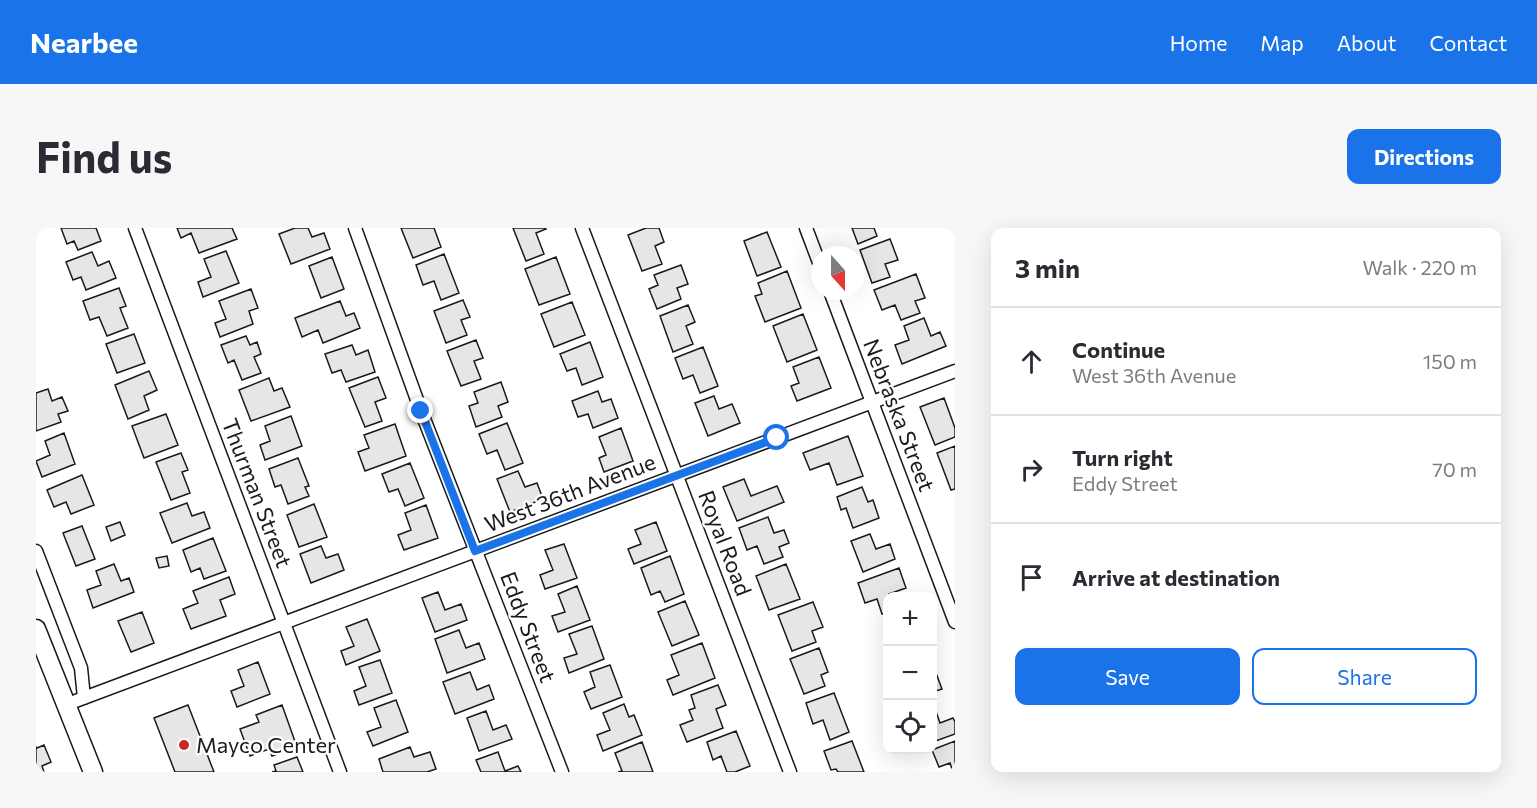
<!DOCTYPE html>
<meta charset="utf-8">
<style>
:root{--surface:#fff;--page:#f7f7f7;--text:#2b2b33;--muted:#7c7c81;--line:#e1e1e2;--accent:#1a73e8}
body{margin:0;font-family:Commissioner,sans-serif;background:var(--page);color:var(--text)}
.controls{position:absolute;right:18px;bottom:18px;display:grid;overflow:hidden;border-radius:12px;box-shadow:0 6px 24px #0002}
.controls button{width:54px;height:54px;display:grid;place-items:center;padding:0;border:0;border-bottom:2px solid var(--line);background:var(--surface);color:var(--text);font:30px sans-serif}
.compass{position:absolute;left:775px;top:18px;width:54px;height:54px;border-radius:50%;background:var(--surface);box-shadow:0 6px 24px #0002;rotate:159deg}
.stop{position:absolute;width:18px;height:18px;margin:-14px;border:4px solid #1a73e8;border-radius:50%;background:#fff}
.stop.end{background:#1a73e8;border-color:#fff;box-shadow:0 2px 6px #0008}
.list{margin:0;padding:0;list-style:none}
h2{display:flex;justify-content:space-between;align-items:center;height:78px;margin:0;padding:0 24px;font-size:26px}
h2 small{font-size:20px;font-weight:400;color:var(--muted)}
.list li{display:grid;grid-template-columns:39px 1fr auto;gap:18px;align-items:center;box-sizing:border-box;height:108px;padding:0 24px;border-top:2px solid var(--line)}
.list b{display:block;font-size:22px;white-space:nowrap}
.list p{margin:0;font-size:20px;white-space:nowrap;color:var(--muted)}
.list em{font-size:20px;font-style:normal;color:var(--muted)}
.actions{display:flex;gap:12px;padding:18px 24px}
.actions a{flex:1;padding:14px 0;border:2px solid var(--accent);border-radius:12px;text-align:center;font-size:21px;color:var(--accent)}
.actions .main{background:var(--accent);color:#fff}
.icon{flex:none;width:33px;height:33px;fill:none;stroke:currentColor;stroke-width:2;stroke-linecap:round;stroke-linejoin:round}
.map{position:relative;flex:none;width:919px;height:544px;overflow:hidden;border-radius:12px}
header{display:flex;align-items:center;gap:36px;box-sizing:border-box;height:84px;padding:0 30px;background:var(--accent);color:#fff}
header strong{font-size:28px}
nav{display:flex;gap:33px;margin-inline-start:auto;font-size:21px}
.intro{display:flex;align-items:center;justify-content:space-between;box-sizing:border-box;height:144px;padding:0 36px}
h1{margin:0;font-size:42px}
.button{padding:15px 27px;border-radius:12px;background:var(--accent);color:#fff;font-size:21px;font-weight:700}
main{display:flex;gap:36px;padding:0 36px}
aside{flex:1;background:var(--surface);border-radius:12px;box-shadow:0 6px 24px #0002}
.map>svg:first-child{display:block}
.building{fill:#e6e6e6;stroke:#1a1a1a;stroke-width:1.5}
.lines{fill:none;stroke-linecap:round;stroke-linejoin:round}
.street-casing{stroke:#1a1a1a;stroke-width:15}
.secondary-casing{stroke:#1a1a1a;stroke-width:21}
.street{stroke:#fff;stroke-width:12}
.secondary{stroke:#fff;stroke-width:18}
.route{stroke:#1a73e8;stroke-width:8}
.poi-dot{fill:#c62828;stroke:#fff;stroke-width:2}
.labels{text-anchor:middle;stroke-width:4.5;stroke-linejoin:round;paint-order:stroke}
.street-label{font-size:22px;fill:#1a1a1a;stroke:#fff}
.poi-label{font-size:22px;fill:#1a1a1a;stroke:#fff;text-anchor:start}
</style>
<header>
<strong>Nearbee</strong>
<nav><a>Home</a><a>Map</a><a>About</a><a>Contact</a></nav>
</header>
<div class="intro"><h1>Find us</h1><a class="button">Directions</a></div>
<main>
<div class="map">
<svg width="919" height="544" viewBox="0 0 919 544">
<rect width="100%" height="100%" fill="#fff"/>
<path class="building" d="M25,0H60L65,13L42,22L38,13L31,16Z
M141,0H196L201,11L163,25L155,5L145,10Z
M259,0H272L276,9L288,5L294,21L255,36L243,6Z
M365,0H398L405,19L377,30Z
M477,0H509L510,1L500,5L508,26L490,33Z
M610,0H623L628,14L619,18L626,36L606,43L592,7Z
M816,0H838L841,8L822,16Z
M731,4L745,39L721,48L708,13Z
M854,11L862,32L849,36L854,49L836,55L824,22Z
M190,23L203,55L167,69L162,54L175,49L168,31Z
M56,24L62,38L73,33L80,50L50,62L45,49L37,52L30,34Z
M408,26L423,65L405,72L398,53L387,57L380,37Z
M296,29L308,61L285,70L273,38Z
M520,29L534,66L503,77L489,41Z
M645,37L652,56L641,60L645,71L621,81L613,61L622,57L618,47Z
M751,43L765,80L729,94L719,68L726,66L722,55Z
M880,46L889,70L879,73L884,85L865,92L859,77L846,82L838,62Z
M83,60L90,78L84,80L92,100L71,108L63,89L54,92L47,73Z
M215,61L222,80L213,83L217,96L184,109L179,95L190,91L183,73Z
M427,72L434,89L425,92L431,107L410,115L398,83Z
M304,73L310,88L318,85L324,100L287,115L282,102L266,109L259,90Z
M536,74L549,107L518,119L505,86Z
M652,77L659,94L650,98L657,116L637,124L624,88Z
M767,86L781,122L751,134L737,98Z
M888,90L895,108L904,104L910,118L866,136L859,117L873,112L868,98Z
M98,106L109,135L81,145L70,116Z
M210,108L214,117L221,114L225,126L218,129L225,145L206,152L198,132L192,135L185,117Z
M440,112L447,130L438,133L445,151L425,158L411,123Z
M554,114L567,149L546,157L540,140L531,143L524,126Z
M316,117L320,127L332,122L339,144L310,154L305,142L296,145L289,126Z
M667,119L682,158L664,165L657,147L647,151L639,130Z
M783,129L795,160L761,173L755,158L763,155L757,139Z
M113,143L121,162L108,168L113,182L92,191L79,157Z
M342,149L350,170L339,174L346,193L329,199L313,160Z
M233,150L238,163L246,160L254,179L215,193L203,162Z
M465,154L472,174L462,178L466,189L440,199L433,178L442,175L438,164Z
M12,161L16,173L26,169L32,183L22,186L25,194L0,203V165Z
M562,163L566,174L575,171L582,190L557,200L552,186L542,189L536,173Z
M678,168L683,181L696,176L704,195L672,208L659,175Z
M908,170L919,200V209L899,217L884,179Z
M130,186L142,217L108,230L96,198Z
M255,188L266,218L229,232L224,217L234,213L229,198Z
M471,195L487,235L469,242L461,222L451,226L443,206Z
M359,196L370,228L329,243L322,224L333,220L328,207Z
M585,200L597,233L568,244L563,230L570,227L563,209Z
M28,205L39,236L6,249L0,233L14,227L9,213Z
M812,208L827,248L801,257L793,235L774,242L767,225Z
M919,218V261L915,262L901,225Z
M145,225L152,242L146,244L154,265L135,272L120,234Z
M262,230L273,258L269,259L273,268L252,276L245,257L239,259L233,241Z
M374,235L388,270L369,278L362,261L353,264L346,246Z
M482,243L489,259L501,255L507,271L474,284L461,251Z
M46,247L58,277L35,286L30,274L18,279L11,262Z
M708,251L715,268L741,258L748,274L701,293L687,259Z
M826,259L832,274L837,272L843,290L817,300L810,280L805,282L801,269Z
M151,275L156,288L168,284L174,300L136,315L124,285Z
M278,276L291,309L263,319L251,287Z
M390,277L402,310L368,322L362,307L375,302L369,285Z
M732,289L738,305L748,302L753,315L743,319L747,329L728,336L721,318L711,322L703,300Z
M84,294L89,307L75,313L70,299Z
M620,294L631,323L598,336L592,321L605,316L599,302Z
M46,298L59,331L40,338L27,305Z
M834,306L840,321L854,316L859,331L827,344L815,313Z
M177,310L190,343L168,351L164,340L155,344L147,322Z
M528,316L541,350L509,361L504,347L517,342L509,322Z
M285,318L290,330L302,326L308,342L275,355L264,326Z
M131,328L133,338L123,340L120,330Z
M634,328L648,366L629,374L624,363L615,367L605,340Z
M78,336L85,353L93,350L98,364L57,380L51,362L65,357L60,343Z
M750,336L764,371L733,382L720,348Z
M863,340L870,360L853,366L854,368H852V384L846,386L841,371L829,375L822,355Z
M193,349L199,366L184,372L190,388L155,401L147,381L162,375L157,363Z
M541,358L554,392L522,404L516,388L529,384L522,366Z
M402,364L409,382L425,376L431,392L399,404L386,370Z
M649,373L663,407L636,418L622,384Z
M777,374L787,399L776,403L780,414L756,423L742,387Z
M106,384L118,415L95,424L82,393Z
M331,391L344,423L310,437L305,423L318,418L310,399Z
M556,398L568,431L533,445L528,430L541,426L533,406Z
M423,402L430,420L443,415L449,431L411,445L399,411Z
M666,415L679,450L637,467L631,452L643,447L635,427Z
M783,420L792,444L785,447L789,458L768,466L754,431Z
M344,432L356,465L323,477L318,463L330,458L323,439Z
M222,434L234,466L201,479L195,463L208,458L202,442Z
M574,437L586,469L555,481L548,464L559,459L554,444Z
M897,437L906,461L897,464Z
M434,444L441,462L453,457L458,471L419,486L407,454Z
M682,457L690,477L680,481L687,500L651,514L644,497L657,492L653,482L659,480L655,467Z
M798,465L813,504L794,512L787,492L777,496L770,475Z
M360,472L372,504L337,518L331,504L345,499L338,480Z
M897,475L904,495L917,490L919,494V506L897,514Z
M588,476L593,489L598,487L606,507L567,523L561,507L574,502L567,485Z
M152,477L178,544H139L118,490Z
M246,477L261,519L236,528L233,521L214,528L204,501L223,494L220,487Z
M450,483L457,502L470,497L476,511L443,523L431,490Z
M700,503L714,538L699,544H691L685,528L677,532L671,514Z
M816,513L828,544H802L800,541L795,542L788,523Z
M919,513V544H917L914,535L903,539L896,522Z
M606,514L617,544H582L586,543L579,525Z
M8,517L15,534L6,538L8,544H0V519L1,520Z
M374,519L378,529L394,524L400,541L391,544H347L343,531Z
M462,524L469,543L482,538L485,544H445L440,532Z
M261,529L267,544H236L240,543L238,537Z"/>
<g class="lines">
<g class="street-casing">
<path id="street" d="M99,0L304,544
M319,0L385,183L526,544
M546,0L754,544
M770,0L784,37
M794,63L919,394
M0,323L45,440L48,470
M29,477L919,143"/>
</g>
<g class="secondary-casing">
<path id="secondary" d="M0,401L57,544"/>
</g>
<use href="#street" class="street"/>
<use href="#secondary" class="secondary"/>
</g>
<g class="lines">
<path class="route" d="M385,183L439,323L741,210"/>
</g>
<circle class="poi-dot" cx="148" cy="517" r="6"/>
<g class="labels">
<g class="street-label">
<text transform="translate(863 187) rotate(69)" y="8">Nebraska Street</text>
<text transform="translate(221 265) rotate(69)" y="8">Thurman Street</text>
<text transform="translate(534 265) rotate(-21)" y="8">West 36th Avenue</text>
<text transform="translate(689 315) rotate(69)" y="8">Royal Road</text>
<text transform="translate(492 399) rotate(69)" y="8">Eddy Street</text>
</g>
<g class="poi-label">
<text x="160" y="525">Mayco Center</text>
</g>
</g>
</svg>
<div class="controls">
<button>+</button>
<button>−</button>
<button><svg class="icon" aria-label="locate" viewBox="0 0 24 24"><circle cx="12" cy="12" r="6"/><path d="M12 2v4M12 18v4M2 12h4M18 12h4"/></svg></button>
</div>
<svg class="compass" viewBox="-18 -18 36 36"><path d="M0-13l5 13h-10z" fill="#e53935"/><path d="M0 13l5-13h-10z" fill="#7c7c81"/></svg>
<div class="stop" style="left:741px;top:210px"></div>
<div class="stop end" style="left:385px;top:183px"></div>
</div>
<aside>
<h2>3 min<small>Walk · 220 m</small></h2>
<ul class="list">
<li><svg class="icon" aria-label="ahead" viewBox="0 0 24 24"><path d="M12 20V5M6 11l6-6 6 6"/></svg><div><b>Continue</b><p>West 36th Avenue</p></div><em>150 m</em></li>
<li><svg class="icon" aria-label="right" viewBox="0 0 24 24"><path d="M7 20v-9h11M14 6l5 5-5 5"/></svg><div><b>Turn right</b><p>Eddy Street</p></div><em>70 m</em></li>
<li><svg class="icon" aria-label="arrive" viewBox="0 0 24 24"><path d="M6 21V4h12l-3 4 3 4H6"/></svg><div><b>Arrive at destination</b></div></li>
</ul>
<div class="actions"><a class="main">Save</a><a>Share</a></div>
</aside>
</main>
